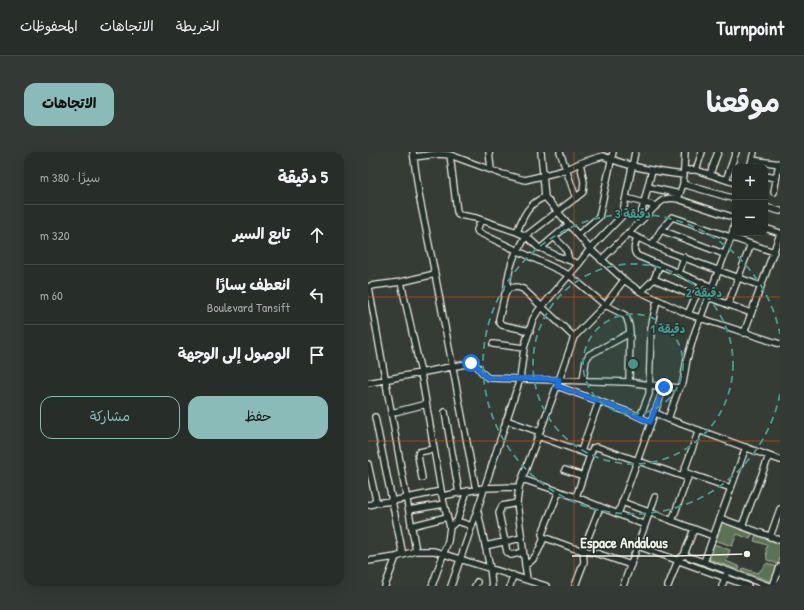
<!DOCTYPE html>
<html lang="ar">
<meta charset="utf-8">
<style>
:root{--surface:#272d28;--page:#333934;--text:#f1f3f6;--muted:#a4a8a8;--line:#434945;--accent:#8bbbb9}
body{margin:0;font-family:"Patrick Hand","Playpen Sans Arabic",sans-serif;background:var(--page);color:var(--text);direction:rtl}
.controls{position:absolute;right:12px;top:12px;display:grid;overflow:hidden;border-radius:8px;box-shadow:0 4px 16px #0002}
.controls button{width:36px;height:36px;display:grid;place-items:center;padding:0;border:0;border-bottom:1px solid var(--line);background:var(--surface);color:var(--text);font:20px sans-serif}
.stop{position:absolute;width:12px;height:12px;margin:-9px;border:3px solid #1a73e8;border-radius:50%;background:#fff}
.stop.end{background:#1a73e8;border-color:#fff;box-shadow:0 1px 4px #0008}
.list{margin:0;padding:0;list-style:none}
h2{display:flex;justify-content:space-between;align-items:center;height:52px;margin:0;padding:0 16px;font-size:17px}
h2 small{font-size:13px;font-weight:400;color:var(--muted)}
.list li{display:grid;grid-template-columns:26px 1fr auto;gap:12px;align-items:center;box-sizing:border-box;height:60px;padding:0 16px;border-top:1px solid var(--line)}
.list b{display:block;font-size:15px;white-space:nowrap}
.list p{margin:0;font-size:13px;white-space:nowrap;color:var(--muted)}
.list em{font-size:13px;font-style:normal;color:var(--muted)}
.actions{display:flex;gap:8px;padding:12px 16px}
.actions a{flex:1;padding:9px 0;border:1px solid var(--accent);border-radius:12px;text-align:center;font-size:14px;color:var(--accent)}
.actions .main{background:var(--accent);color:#111}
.icon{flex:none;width:22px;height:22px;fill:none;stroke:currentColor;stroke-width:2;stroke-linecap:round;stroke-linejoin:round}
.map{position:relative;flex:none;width:412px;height:434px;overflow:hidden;direction:ltr;border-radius:12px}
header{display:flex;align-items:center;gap:24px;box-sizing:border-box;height:56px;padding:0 20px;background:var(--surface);border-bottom:1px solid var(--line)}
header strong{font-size:19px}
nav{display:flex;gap:22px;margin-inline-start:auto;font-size:14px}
.intro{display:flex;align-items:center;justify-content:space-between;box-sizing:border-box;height:96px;padding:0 24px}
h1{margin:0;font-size:28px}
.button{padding:10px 18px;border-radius:12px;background:var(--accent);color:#111;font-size:14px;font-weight:700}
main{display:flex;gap:24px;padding:0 24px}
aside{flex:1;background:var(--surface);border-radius:12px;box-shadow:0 4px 16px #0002}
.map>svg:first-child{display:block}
.green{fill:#5d7255;stroke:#a8b29e}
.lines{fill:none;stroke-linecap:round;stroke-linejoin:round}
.minor-casing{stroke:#f4f1e8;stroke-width:8}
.minor{stroke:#26332d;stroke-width:5.5}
.route{stroke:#1a73e8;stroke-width:5}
.grid{fill:none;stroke:#e8590c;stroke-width:1;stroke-opacity:0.55}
.ring{fill:none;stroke:#48958c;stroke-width:2;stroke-dasharray:7 5}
.centre{fill:#48958c;stroke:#26332d;stroke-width:2}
.ring-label{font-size:12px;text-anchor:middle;font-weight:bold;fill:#48958c;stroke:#26332d;stroke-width:3;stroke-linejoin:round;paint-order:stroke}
.leader{fill:none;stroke:#f4f1e8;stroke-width:1.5}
.callout-dot{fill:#f4f1e8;stroke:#26332d;stroke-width:1.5}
.callout-label{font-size:15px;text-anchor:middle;font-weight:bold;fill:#f4f1e8;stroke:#26332d;stroke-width:3;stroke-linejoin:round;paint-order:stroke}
</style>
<header>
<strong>Turnpoint</strong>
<nav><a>الخريطة</a><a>الاتجاهات</a><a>المحفوظات</a></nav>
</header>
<div class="intro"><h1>موقعنا</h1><a class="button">الاتجاهات</a></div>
<main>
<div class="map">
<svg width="412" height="434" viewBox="0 0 412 434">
<rect width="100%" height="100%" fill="#343c35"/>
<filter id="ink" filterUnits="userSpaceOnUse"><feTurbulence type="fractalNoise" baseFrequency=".025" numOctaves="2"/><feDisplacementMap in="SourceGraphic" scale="8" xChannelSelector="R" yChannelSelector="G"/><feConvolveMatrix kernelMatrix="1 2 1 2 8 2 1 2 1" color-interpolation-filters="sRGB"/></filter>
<g filter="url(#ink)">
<path class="green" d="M354,370L384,382L382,387L369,382L364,394L347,388Z
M388,383L412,392V406L410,412L399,408L398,397L399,393L386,389Z
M346,392L362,398L358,409L372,415L371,418L341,407Z
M399,411L409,415L404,430L374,419L375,416L390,421Z"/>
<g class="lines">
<g class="minor-casing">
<path id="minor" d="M45,0L51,43L67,122L108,338
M121,0L123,17
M173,0L177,45L222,97L256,128L273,140L320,162L412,192
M192,0L208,46
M82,3L89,60L91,63L108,66L149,80L158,84L171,96H173L200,73
M46,5L70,2L82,3L134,22L157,28L197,18L212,11L235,4C261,15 289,20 316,23
M384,8L412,12
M382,15L386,0
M317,18H328L367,31
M328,18L334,0
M342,22L350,0
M397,24L408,26
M358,28L368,0
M315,32L367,47
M280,35L312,42
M406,40L411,11
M258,46L288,54
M310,47L315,32L317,0
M397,55L412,59
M113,68L109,78L110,80L201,123L237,153L251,160L258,164L261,173L262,181L261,230
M271,71L284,18
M397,76L412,81
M293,78L356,102
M149,80C155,64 161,51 177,45
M260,81L300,100L393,134
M210,83L231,65L245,0
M186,85L198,97L201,108
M269,86C267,92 264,100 270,104L344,135
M284,93L293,78L304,65L406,100
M173,96L189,104L211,112
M150,99L158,84L215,40L216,30L212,11
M233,108L288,54C295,47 300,45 310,47L367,66
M311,121L316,105
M286,127L328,145
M33,130L53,221L74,344L82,375L80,389L64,434
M139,137C139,123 143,111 149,98
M273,140L286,127L291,114
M340,145L383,161
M360,153L383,92
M320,162L334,130
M162,179L134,173L131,170V167L137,142L141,136L149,135L155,137L206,185
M376,181L412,82
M125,192L156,196
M215,228L218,208L221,203L262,181
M0,231L103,211C113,213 112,223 121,226L261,230L282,233L311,236
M189,234L263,261L282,270
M77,260L91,341
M286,260L300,267L412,308
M23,261L58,252
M7,265L35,403
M272,265L281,242L283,176L289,148
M300,267L311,236L315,231L319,207L327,180L363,86L367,70
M138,268L172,280
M170,284L222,303L208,345
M213,299L231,249
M222,303L225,296L229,295L320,326
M0,312L8,348L5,352L0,353
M197,318L215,324
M316,320L363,336
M315,322L331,278
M54,326L50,304L51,300L66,297
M154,327L208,345L277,373
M191,339L174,382L175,385L205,396L231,402L263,413
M74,344L116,336L151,335
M254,350L345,384
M7,351L24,349L73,339
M149,351L134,354L131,361L139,400L143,403L155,400
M41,358L76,352
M110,360L122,416L124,434
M250,362L296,235
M352,366L412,388
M89,369L104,374
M304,369L321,322
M43,374L79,365
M374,374L401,304
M82,375L89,369L99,339
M402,385L412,357
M117,394L154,386
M270,394L380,434
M48,399L1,136L2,134L33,130L67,122
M316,403L401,434
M0,409L28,405L48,399H66L178,434
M336,410L378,295
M157,413C168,408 171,397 176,386
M159,427L149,351L151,335L189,234L206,185L237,153L256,128
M17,434L28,405
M83,434L109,359L152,227L156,196L165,167L170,159L210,113L222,97L254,64L267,0
M107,434L109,430
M142,434L145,423
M207,434L216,410L215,398L232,355
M255,434L287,345
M300,434L310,408L316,403L326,377
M354,434L358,423
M405,434L412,415"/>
</g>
<use href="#minor" class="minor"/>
</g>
</g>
<g class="lines" filter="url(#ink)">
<path class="route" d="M103,211C113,213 112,223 121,226L191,227L189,234L263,261L282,270L296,235"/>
</g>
<path class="grid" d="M206,0V434M0,145H412M0,289H412"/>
<circle cx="265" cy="212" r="50" fill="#48958c" fill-opacity=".12"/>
<g class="ring">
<circle cx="265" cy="212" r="50"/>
<circle cx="265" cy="212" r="100"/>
<path d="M412 242A150 150 0 1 1 412 182"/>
</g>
<circle cx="265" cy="212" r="6" class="centre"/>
<g class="ring-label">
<text x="265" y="66">3 دقيقة</text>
<text x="336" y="145">2 دقيقة</text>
<text x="300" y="181">1 دقيقة</text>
</g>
<path class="leader" d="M379 402L308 404H204"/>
<circle class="callout-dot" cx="379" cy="402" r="4"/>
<g class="callout-label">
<text x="256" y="396">Espace Andalous</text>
</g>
</svg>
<div class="controls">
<button>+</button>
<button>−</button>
</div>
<div class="stop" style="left:103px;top:211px"></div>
<div class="stop end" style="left:296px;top:235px"></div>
</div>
<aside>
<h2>5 دقيقة<small>سيرًا · 380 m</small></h2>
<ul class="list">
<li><svg class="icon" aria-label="ahead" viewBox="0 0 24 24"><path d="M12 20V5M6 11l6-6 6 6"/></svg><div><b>تابع السير</b></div><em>320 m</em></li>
<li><svg class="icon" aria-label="left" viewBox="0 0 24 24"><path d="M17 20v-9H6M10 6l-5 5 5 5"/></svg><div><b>انعطف يسارًا</b><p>Boulevard Tansift</p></div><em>60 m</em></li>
<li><svg class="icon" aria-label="arrive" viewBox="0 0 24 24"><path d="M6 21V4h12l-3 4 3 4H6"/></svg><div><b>الوصول إلى الوجهة</b></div></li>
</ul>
<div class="actions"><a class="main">حفظ</a><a>مشاركة</a></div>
</aside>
</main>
